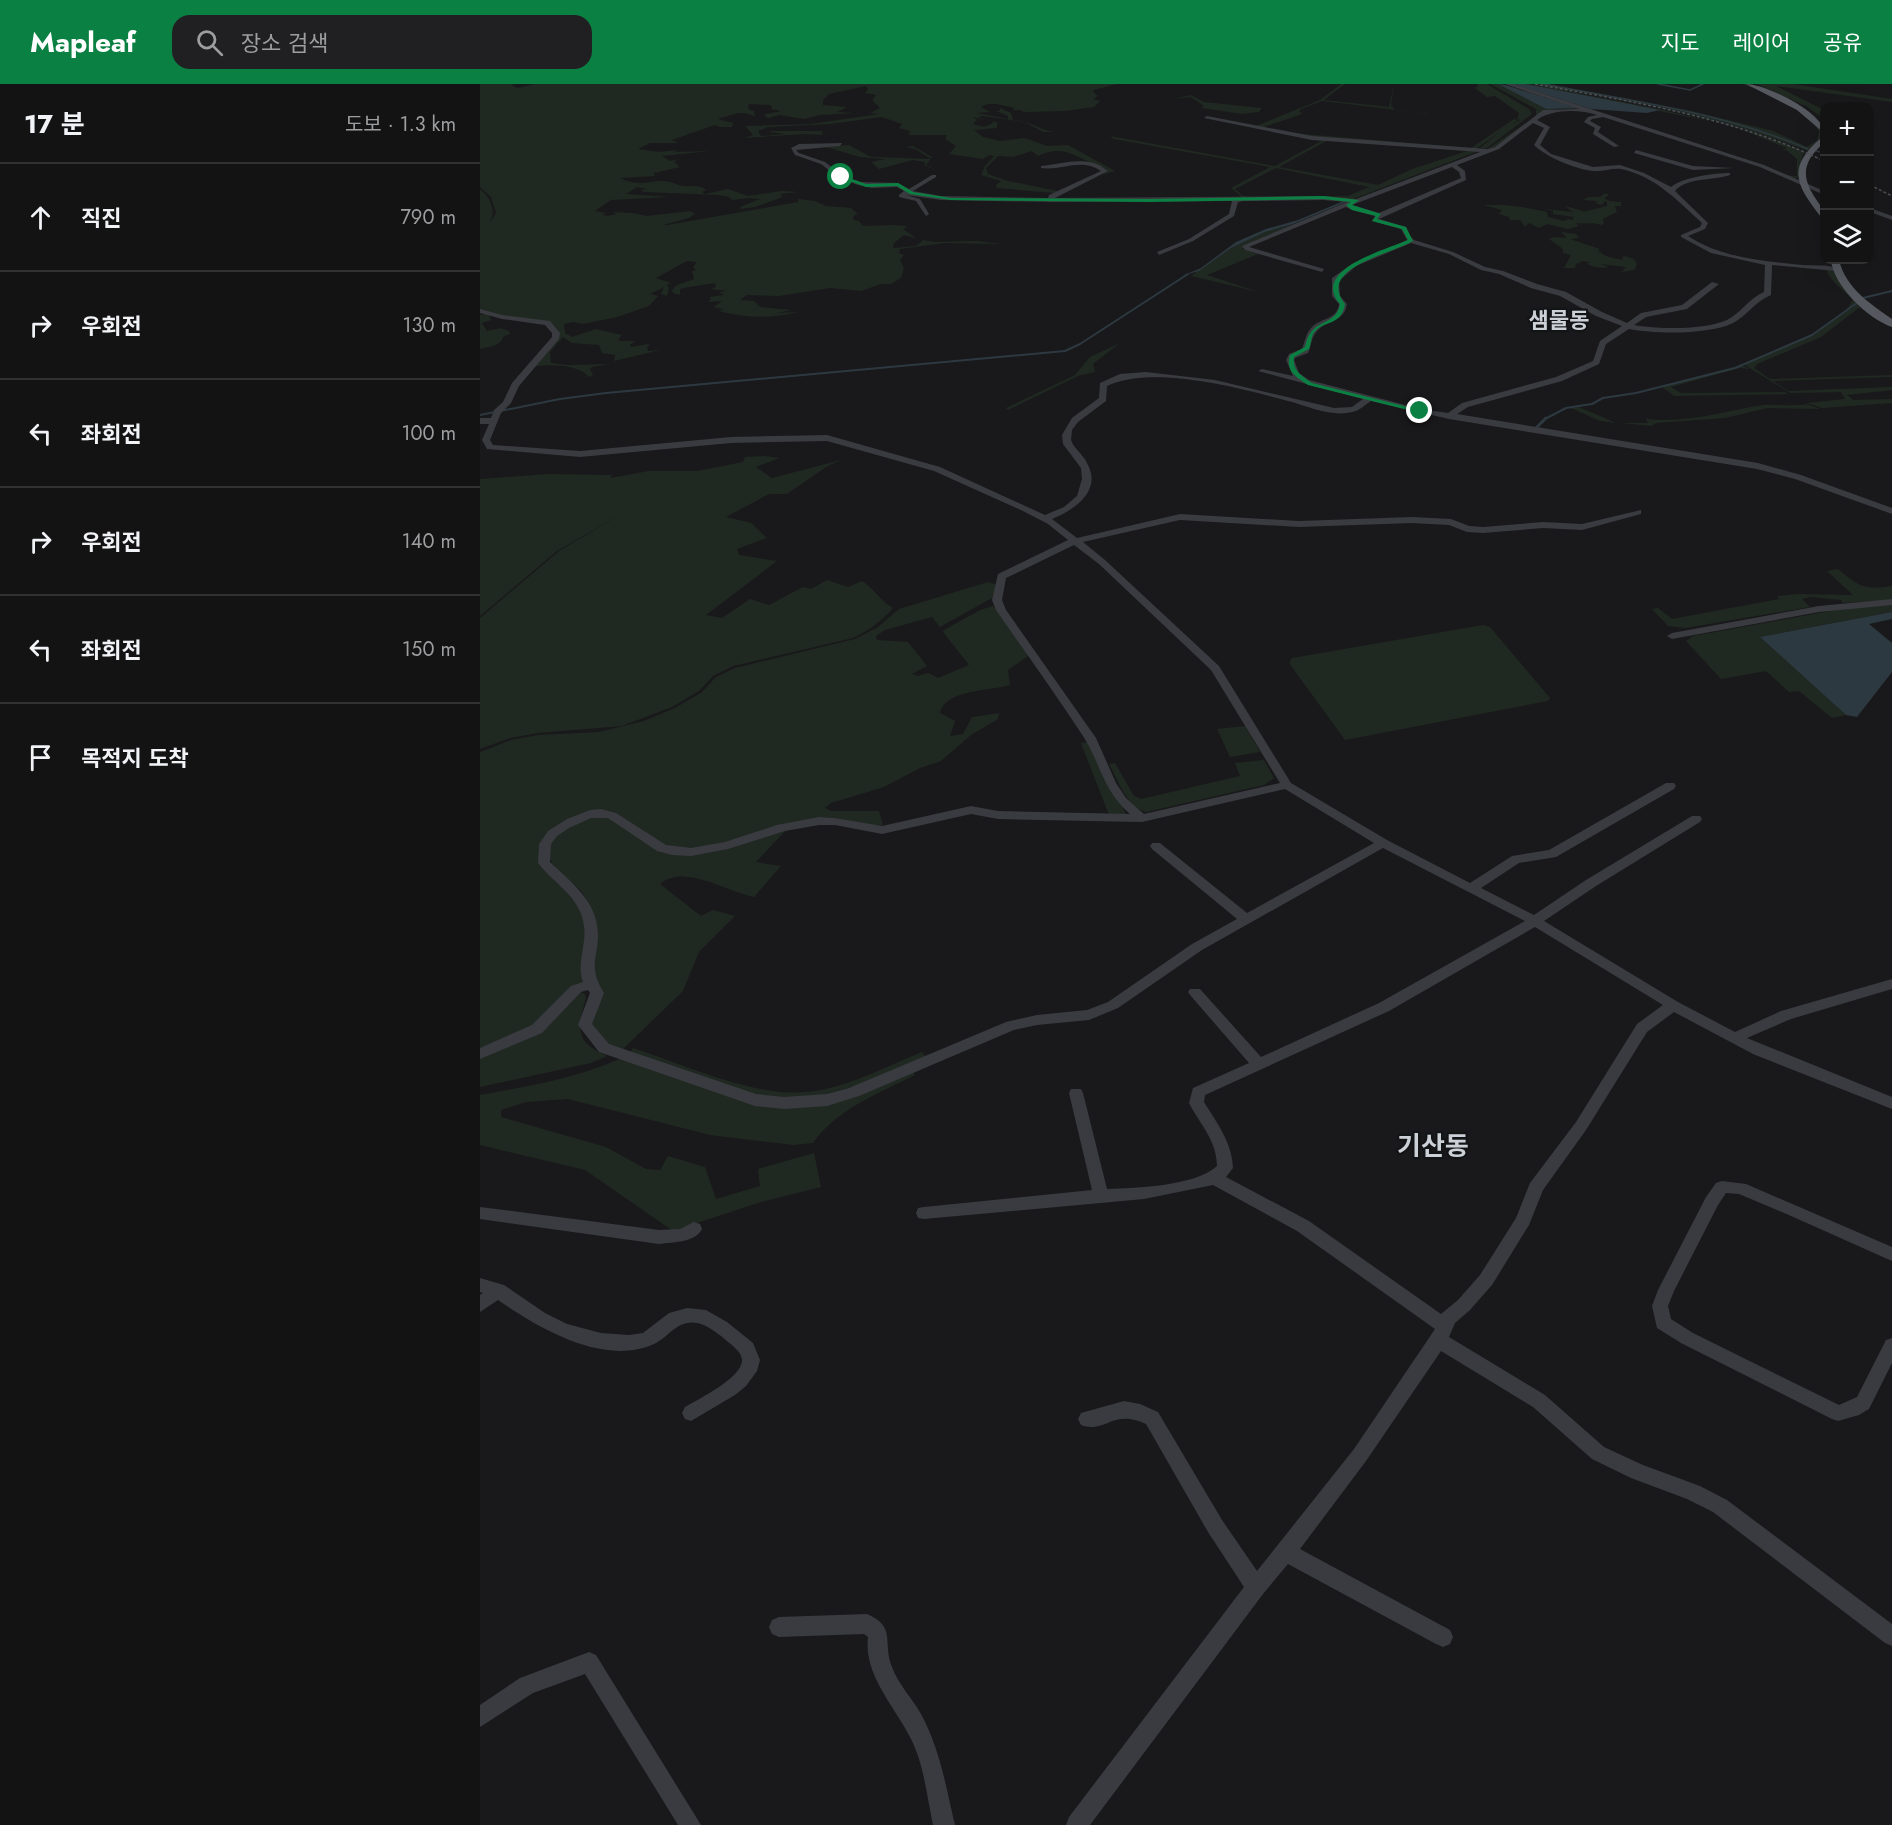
<!DOCTYPE html>
<html lang="ko">
<meta charset="utf-8">
<style>
:root{--surface:#131314;--page:#202022;--text:#f1f3f6;--muted:#9d9ea0;--line:#323234;--accent:#0b8043}
body{margin:0;font-family:Jost,"Noto Sans KR",sans-serif;background:var(--page);color:var(--text)}
.controls{position:absolute;right:18px;top:18px;display:grid;overflow:hidden;border-radius:12px;box-shadow:0 6px 24px #0002}
.controls button{width:54px;height:54px;display:grid;place-items:center;padding:0;border:0;border-bottom:2px solid var(--line);background:var(--surface);color:var(--text);font:30px sans-serif}
.stop{position:absolute;width:18px;height:18px;margin:-14px;border:4px solid #0b8043;border-radius:50%;background:#fff}
.stop.end{background:#0b8043;border-color:#fff;box-shadow:0 2px 6px #0008}
.list{margin:0;padding:0;list-style:none}
h2{display:flex;justify-content:space-between;align-items:center;height:78px;margin:0;padding:0 24px;font-size:26px}
h2 small{font-size:20px;font-weight:400;color:var(--muted)}
.list li{display:grid;grid-template-columns:39px 1fr auto;gap:18px;align-items:center;box-sizing:border-box;height:108px;padding:0 24px;border-top:2px solid var(--line)}
.list b{display:block;font-size:22px;white-space:nowrap}
.list em{font-size:20px;font-style:normal;color:var(--muted)}
.icon{flex:none;width:33px;height:33px;fill:none;stroke:currentColor;stroke-width:2;stroke-linecap:round;stroke-linejoin:round}
.map{position:relative;flex:none;width:1412px;height:1741px;overflow:hidden}
header{display:flex;align-items:center;gap:36px;box-sizing:border-box;height:84px;padding:0 30px;background:var(--accent);color:#fff}
header strong{font-size:28px}
nav{display:flex;gap:33px;margin-inline-start:auto;font-size:21px}
.search{width:420px;height:54px;background:var(--page);display:flex;align-items:center;gap:15px;box-sizing:border-box;padding:0 21px;border-radius:18px;color:var(--muted);font-size:22px}
main{display:flex}
aside{flex:1;background:var(--surface)}
.map>svg:first-child{display:block}
.green{fill:#202921;fill-rule:evenodd}
.water{fill:#2d3940}
.lines{fill:none;stroke-linecap:round;stroke-linejoin:round}
.stream-far2{stroke:#2d3940;stroke-width:1.5}
.stream-far1{stroke:#2d3940;stroke-width:2}
.stream{stroke:#2d3940;stroke-width:3}
.minor{fill:#393b40;fill-rule:evenodd}
.major{fill:#55585f;fill-rule:evenodd}
.rail{stroke:#4c4f55;stroke-width:1.5;stroke-dasharray:3 2;stroke-linecap:butt}
.route{fill:#0b8043}
.labels{text-anchor:middle;stroke-width:4.5;stroke-linejoin:round;paint-order:stroke}
.far-quarter-label{font-size:22px;font-weight:bold;fill:#ccd0d7;stroke:#131416}
.quarter-label{font-size:26px;font-weight:bold;fill:#ccd0d7;stroke:#131416}
</style>
<header>
<strong>Mapleaf</strong>
<div class="search"><svg class="icon" aria-label="search" viewBox="0 0 24 24"><circle cx="10" cy="10" r="6"/><path d="M15 15l6 6"/></svg>장소 검색</div>
<nav><a>지도</a><a>레이어</a><a>공유</a></nav>
</header>
<main>
<aside>
<h2>17 분<small>도보 · 1.3 km</small></h2>
<ul class="list">
<li><svg class="icon" aria-label="ahead" viewBox="0 0 24 24"><path d="M12 20V5M6 11l6-6 6 6"/></svg><div><b>직진</b></div><em>790 m</em></li>
<li><svg class="icon" aria-label="right" viewBox="0 0 24 24"><path d="M7 20v-9h11M14 6l5 5-5 5"/></svg><div><b>우회전</b></div><em>130 m</em></li>
<li><svg class="icon" aria-label="left" viewBox="0 0 24 24"><path d="M17 20v-9H6M10 6l-5 5 5 5"/></svg><div><b>좌회전</b></div><em>100 m</em></li>
<li><svg class="icon" aria-label="right" viewBox="0 0 24 24"><path d="M7 20v-9h11M14 6l5 5-5 5"/></svg><div><b>우회전</b></div><em>140 m</em></li>
<li><svg class="icon" aria-label="left" viewBox="0 0 24 24"><path d="M17 20v-9H6M10 6l-5 5 5 5"/></svg><div><b>좌회전</b></div><em>150 m</em></li>
<li><svg class="icon" aria-label="arrive" viewBox="0 0 24 24"><path d="M6 21V4h12l-3 4 3 4H6"/></svg><div><b>목적지 도착</b></div></li>
</ul>
</aside>
<div class="map">
<svg width="1412" height="1741" viewBox="0 0 1412 1741">
<rect width="100%" height="100%" fill="#19191b"/>
<path class="green" d="M0,0H34L32,2L38,4L55,0H637L614,6L613,8L618,12L613,15L620,17L614,23L585,27L544,28L540,26H532L535,24C523,22 512,16 501,23L510,28L496,29L528,35V32L516,27H520V24L531,29L533,36C552,37 557,45 574,48H563L545,38L503,32L498,33L505,36L493,33L497,36L493,40L504,43L513,39L512,37L519,39L517,40V44L494,46L503,53L520,57L545,54L567,62L588,61L635,87L622,91L627,87L625,84C599,77 586,58 558,72L552,67L533,73L518,72L506,84L508,90L528,97L578,107L574,109L517,104L516,101L521,97L501,91L505,82L514,72L510,71L503,75L469,70L476,62L465,55L467,51H429L430,47L419,44L422,40L402,33L350,40L288,43L278,47L281,52L306,50L289,48L292,47H343L341,49L344,51L325,50L264,54L273,51L265,42L331,40L399,30L390,29L400,24L392,16L396,11L385,9L388,5L386,2L349,10L343,16V21L367,23L357,28L375,29L340,31L324,35L299,31L288,34L284,31L286,30L301,27L291,25L292,23L290,21L269,20L268,25L274,27L275,33C262,25 252,31 238,35L253,39L252,43H240L235,41L192,56L198,59H170L158,65L179,68L198,66L195,68L230,67L182,72L190,77L199,75L194,78L200,83L174,89L175,92L140,94C163,105 172,94 190,98C195,99 199,102 204,102C208,103 219,100 226,106L222,108L225,110L248,105L268,112L301,107L319,108L300,110L303,113L275,123L260,125V123L280,115L269,114L252,116L249,113L239,111L164,108L160,106L167,105L157,103L146,110L189,113L131,116L115,127L126,129L122,130L127,132L137,130L132,128L153,129L167,132L210,127L215,130L209,134L183,141H187L318,118V115L335,117L346,122L371,124L378,130L373,132L374,136L379,137L383,142C394,142 420,140 428,143L423,145L436,154L424,151L414,159L413,164L436,162L443,156L454,158L497,157L522,160L465,159L420,165L419,169L424,171L420,176L424,184L421,194L411,200H401L381,207L350,204L299,212L267,211L260,216L274,217L280,223L312,226L296,229L318,228C292,235 264,234 239,227L243,225L234,223L242,217L228,218L231,215L229,213L244,211L239,208L247,207L231,205L236,203L235,199L203,204L200,205V211L193,209L192,206L197,201L214,195L212,187L216,186L213,183L217,178L207,177L176,194L191,199L187,201L189,204L187,212L181,210L184,203L170,210L178,212L169,222L137,233L103,240L93,238L84,240L85,249L92,253L116,245L142,251L138,256L140,257H155L150,261L151,263L168,260L170,261L167,263L168,267L180,266L134,277L135,271L122,269L119,261L92,259L83,253L70,268L71,279L88,281L130,280L112,283L110,285L113,291L109,293C97,280 69,280 52,283L77,253L71,241L0,227V105C11,114 16,126 10,139L16,129L11,113L0,103Z
M861,0H865L844,16L909,23L914,0L911,21L915,26L952,30L842,17L821,25L819,28L823,29L819,31L781,44L776,42L840,16Z
M997,0H1007L1049,25L1052,30L1007,64H1000L1021,47L996,65L1001,66L873,115L762,113L751,104L790,83L634,55L630,52L795,82L843,56L819,51L822,50L991,64L1034,35L1038,36L1031,41L1040,36L1037,35L1039,29L1015,12L1007,13L995,4L998,2ZM850,55L987,67L932,85L898,101L799,83ZM796,84L889,103L868,112L773,113L763,112L755,105Z
M1010,0H1018L1066,25L1096,24L1022,0L1104,26C1093,26 1075,23 1066,28C1045,38 1029,60 1006,66L1056,32V25Z
M1046,0C1070,0 1095,9 1118,13C1189,27 1259,40 1325,68C1318,76 1323,86 1317,94L1309,93L1283,82L1228,64C1247,67 1305,94 1317,92V75L1306,66L1301,67L1307,64L1258,44L1234,38Z
M1057,0H1069L1212,27L1293,47L1327,63L1337,56L1339,48C1326,24 1287,9 1262,0H1266C1286,9 1338,30 1343,52L1327,67C1241,32 1149,18 1057,0Z
M1277,0H1313L1412,15V18L1296,2L1344,26V35L1326,22Z
M711,11L724,18L782,24L779,28L762,30L722,24L723,21L710,13L692,15Z
M369,61L391,73L451,75L435,65L425,63L433,62L452,73L446,81L459,87L444,81L445,78L433,76L399,85L391,78L405,75L380,73L346,63Z
M1125,109L1129,111L1124,114L1129,117L1141,118V122H1135L1137,128L1123,135L1124,139L1121,141C1112,137 1105,141 1095,139L1099,142L1088,145L1067,140L1059,144L1049,139L1045,143L1040,136H1030L1029,133L1019,130L1022,126L1003,121C1025,120 1045,123 1067,128L1068,133L1084,137L1088,135L1092,136L1094,133L1073,130V127L1065,125L1093,128L1085,122L1103,127L1102,128L1127,122V118L1122,116L1125,118L1121,121L1116,119L1117,117L1103,116L1109,113H1120Z
M871,116L763,162V165L778,170L727,191L779,208L711,192L751,164L785,148L814,140Z
M1081,148L1096,150L1099,154L1090,155L1120,165L1118,167L1126,172L1137,175L1143,176L1142,173L1145,172L1154,175L1157,180L1154,186L1142,188L1146,183L1120,180L1129,183C1121,185 1114,183 1107,180L1110,178L1100,177L1102,178L1096,180L1095,184H1084L1091,171L1083,169V165L1069,155L1074,153L1087,154Z
M1347,185L1354,187L1412,244L1380,223L1341,253L1277,280L1274,284L1290,295L1412,291V293L1293,297L1308,307L1412,303V306L1367,311L1373,316L1412,315V319L1342,324L1327,319L1365,315L1361,308L1310,309L1263,280L1333,251L1375,222L1377,219L1366,226L1373,216C1366,208 1347,195 1347,185Z
M8,230L11,236L2,239L7,247L21,244L29,247L30,250L24,252C21,262 9,263 0,265V231Z
M640,259L613,280L615,288L598,292L528,326L526,324L595,291L610,273Z
M1262,281L1269,285L1260,284L1191,303L1201,309L1305,308L1308,310L1194,312L1181,302Z
M1327,320L1340,325L1287,324L1245,334L1176,339L1171,342L1120,337L1091,324L1099,323L1136,339H1168L1166,335H1167C1207,340 1246,326 1284,321C1299,320 1313,323 1327,320Z
M285,372L299,374L276,383L292,394L361,376L346,383L307,410H289L246,433L271,439L287,454L257,465L259,471L297,477L226,531L242,534L270,515L289,521L323,503L331,505L347,496L368,503L382,497C394,504 400,517 413,524C401,538 389,546 373,554L253,582L233,592L219,607L192,623L142,642L58,649L30,654L0,665V534L79,467L143,429L77,467L0,532V395L67,390L132,391L130,394L169,387H217L263,378L265,373Z
M1358,485C1379,503 1384,506 1412,502V516L1363,519L1361,516L1330,513L1322,515L1330,523L1205,544L1188,542L1172,525L1178,524L1192,535L1299,515L1297,512L1317,510L1373,511L1347,487Z
M508,498L517,501L512,514L460,543L452,533L405,546L396,552L397,556L428,558L447,582L432,590L438,592L448,589L458,594L489,581L463,548L464,546L500,526L513,522L519,527L548,572L528,586L530,601C511,607 465,605 460,629L475,637L470,652L483,650L492,633L519,629L518,635L491,651L461,677L440,684L404,703L351,719L345,724L351,727H399L403,741C382,743 361,731 340,734C295,740 242,771 198,766C166,762 147,724 113,727C95,729 63,745 59,765C56,787 88,798 97,814C102,822 108,833 109,843C110,850 108,855 109,861L116,857C115,841 112,819 100,806C89,793 71,788 69,769C69,757 77,749 86,744C128,720 136,739 172,760C180,764 188,769 197,770C234,774 274,755 308,744L276,778L301,782L274,813C248,808 203,779 180,800L221,832L233,826L255,832L219,868L203,907L141,967L125,959L110,942L122,909L117,898C85,899 72,929 48,945C33,954 16,961 0,966V668L31,656L58,651L119,648L164,637L195,624L222,608L236,593L255,584L375,555L398,543L419,525Z
M1412,520V528L1280,553L1366,631L1352,634L1319,607L1309,608L1286,587L1241,595L1206,557L1213,552L1367,524Z
M1003,541L1010,543L1070,614L1068,617L865,656L809,579L812,574Z
M765,642L780,668L750,673L737,645Z
M608,658L646,730L629,731L601,659Z
M784,676L794,694L784,701L666,728C646,722 639,698 629,680L635,679L654,712L661,715L760,692L755,679Z
M97,908L104,909L106,913C102,931 92,953 114,965C118,968 122,969 127,972L111,979L0,1003V973L24,965Z
M153,964C206,981 279,1016 334,1007C371,1002 407,982 442,968L447,974C413,988 379,1005 344,1013C285,1026 206,987 150,968Z
M144,973L300,1023L433,986L435,991C399,1009 357,1025 333,1059L313,1061L230,1051L88,1015L46,1018L21,1026V1033L126,1063L166,1085L180,1086L188,1072L225,1083L236,1115L280,1102L278,1085L334,1069L341,1103L281,1118L193,1147L105,1086L0,1061V1011C50,1002 98,994 144,973Z"/>
<path class="water" d="M1018,0L1026,1L1097,24L1066,25Z
M1032,0H1046L1180,26L1167,29L1111,25Z
M866,116H871L813,140L785,148L751,164L719,187L702,192L721,184L756,158L786,145L818,136Z
M1412,528V535L1389,540L1412,559V588L1377,633L1366,631L1280,553Z"/>
<g class="lines">
<path class="stream-far2" d="M1063,0C1152,17 1244,29 1328,65
M1178,0L1210,6L1223,0
M1336,67L1344,69"/>
<path class="stream-far1" d="M1383,214L1412,207
M0,331L80,315L126,309L585,267L600,260L708,190
M1065,335L1086,324L1112,320L1123,314L1156,309L1255,284L1332,251L1377,219"/>
<path class="stream" d="M1056,344L1066,334"/>
<path class="minor" d="M1025,0H1033L1284,81L1344,107V111L1342,110L1280,83L1123,33L1112,35L1110,37L1121,43L1118,48L1139,62L1134,63L1113,50L1115,44L1104,38L1108,33L1117,31C1099,25 1071,25 1057,36L1070,43L1060,61L1071,70L1113,83L1140,81L1164,89L1191,103C1203,93 1235,89 1250,89V91C1233,97 1207,93 1195,107L1228,139L1225,145L1208,152C1241,174 1284,177 1322,181C1334,182 1350,180 1359,185L1356,187L1292,181L1291,211C1275,217 1267,232 1253,239C1228,251 1176,250 1149,245L1126,260L1119,280L1082,297L988,323L977,330L1278,379L1321,391L1412,424V430L1315,395L1277,385L969,335L891,317C886,320 881,325 876,327C855,334 832,324 812,318C763,305 674,280 627,302L626,317L598,338L592,346L591,356C594,365 603,370 607,379C623,407 594,426 572,435L597,454L700,430L819,437L932,433L971,435L989,442L1003,443L1063,438L1102,440L1161,426V430L1102,446L1063,444L1003,449L987,448L969,441L932,439L819,443L700,436L603,458L625,476L739,582L811,699L907,756L990,799L1032,772L1069,766L1186,699H1194L1196,702L1194,705L1076,773L1039,779L1001,804L1054,831L1106,796L1212,732H1220L1222,735L1220,738L1116,802L1064,837L1198,918L1255,948L1301,927L1412,895V905L1311,935L1267,954L1412,1013V1025L1273,970L1194,928L1167,948L1106,1046L1063,1106L1049,1141L1012,1201L990,1226L975,1239L969,1253L1065,1311L1124,1363L1163,1381L1220,1402L1247,1416L1412,1540V1562L1405,1559L1233,1428L1207,1415L1151,1394L1112,1375L1053,1323L961,1267L886,1377L820,1465L970,1546L973,1553L970,1560L963,1563L956,1560L808,1480L783,1510L610,1741H586L589,1733L764,1503L728,1448L666,1340C633,1324 625,1350 601,1341L598,1335L601,1329L644,1317L660,1320L678,1328L742,1436L777,1487L874,1365L955,1245L817,1147L733,1101L664,1115L444,1135L438,1134L436,1129L438,1124L444,1123L612,1106L589,1009L591,1005H601L603,1009L627,1105C657,1104 715,1102 737,1082C737,1057 720,1040 709,1019L713,1004L769,979L710,911L708,908L710,905H720L781,973L899,919L1045,837L903,764L722,866L638,924L609,936L557,941L534,946L379,1012L347,1022L304,1025L275,1022L119,968L98,941L110,909L108,906L101,908L62,949L0,975V964L52,941L91,902L103,898C96,879 107,861 104,842C101,813 74,800 58,779L59,760L68,747L87,735L110,726L121,725L136,729L186,761L211,764L245,758L297,741L339,733L355,734L402,742L491,722L518,727L650,730C623,707 621,680 603,652C575,609 545,568 516,526L512,516L518,490L588,456L568,440L541,426L454,387L347,357L251,359L100,373L7,365L2,356L9,340H0V334H11L14,326L23,318L32,299L72,253V249L65,241L22,235L0,229V225L22,231L70,237L80,249L79,255L39,302L31,319L21,329L10,356L13,361L100,367L251,353L347,351L460,383L565,431L584,423L597,412L602,395L601,384L583,360L582,351L592,334L619,314L620,299L640,290L666,288L735,296L854,324L872,323L883,315L778,287L782,285L813,292L806,276L809,270L822,265C825,257 826,248 833,242C843,234 857,235 859,220L852,212V194L872,180L927,156L921,145L892,137L895,132L872,126L866,123L769,163L844,185L842,188L765,166L762,162L867,118L843,116L763,117L758,118L754,132L713,157L679,171L677,168L709,155L749,130L752,117L572,118L461,116L426,111L440,115L449,130L446,132L436,117L419,113V111L424,107L417,103L392,104L378,101L359,94L341,80L315,71L311,64L319,60L362,59L360,62L316,66L319,69L345,78L363,92L381,98L418,99L429,105L452,91H456V93L433,107L461,112L568,114L569,111L621,87C601,73 582,87 561,84V82C584,80 608,70 628,87L575,114L843,112L876,115L1000,68L832,56L724,34L727,32L832,52L1008,65L1015,63L1063,26L1099,25ZM1053,39L1064,44L1054,61C1066,73 1095,85 1113,87C1122,88 1132,84 1141,85C1175,92 1198,117 1222,139L1220,143L1201,151V153L1231,169L1285,181L1284,208C1269,214 1261,229 1247,236C1224,246 1184,245 1159,242L1154,241L1166,233L1207,225L1239,200L1232,198L1202,221L1161,229L1147,239L1122,228L1086,208L1057,200L1023,187L1005,183L973,168L934,156L930,152L926,143L899,135L986,96L985,87L977,81L1019,65ZM972,83L979,88L981,94L899,129L872,121ZM931,159L969,170L1001,186L1019,190L1051,204L1080,212L1116,232L1142,242L1120,257L1113,277L1076,293L982,319L968,329L941,325L829,296L819,289L814,276L815,274L828,269C831,263 831,255 835,250C844,235 864,240 867,220L860,212L859,197L876,182ZM594,461L619,480L731,586L800,699L664,730L646,714L636,699L616,654L526,526L522,516L526,494ZM805,705L894,759L767,829L680,759H672L670,762L672,765L757,835L712,860L628,918L607,926L557,931L526,938L369,1004L347,1010L304,1013L276,1010L129,960L112,940L124,909C105,878 122,871 117,841C113,814 89,796 70,778L71,760L77,752L89,744L111,734H128L177,767L192,771L211,772L248,765L305,747L339,741H355L402,750L491,730L518,735L662,738ZM1055,843L1183,921L1157,940L1096,1038L1050,1099L1036,1134L1000,1191L978,1216L961,1230L829,1137L746,1093L753,1084C752,1058 737,1039 724,1018L725,1011L909,927Z
M1156,66L1213,82L1254,84L1213,86L1154,69Z
M1390,124L1412,132V136L1390,128Z
M1412,515V521L1339,528L1192,555L1187,552L1192,549L1339,522Z
M1242,1097L1266,1100L1412,1163V1177L1302,1128L1259,1110L1246,1109L1238,1121L1194,1207L1188,1222L1191,1235L1213,1249L1359,1321L1377,1313L1406,1256L1412,1254V1279L1389,1325L1379,1331L1358,1337L1352,1335L1201,1259L1177,1244L1172,1222L1178,1206L1226,1113L1236,1099Z
M0,1123L179,1146L200,1145L214,1138L220,1140L222,1145C215,1159 193,1158 179,1160L0,1135Z
M0,1194L24,1201L65,1229L87,1240L121,1249L149,1251L163,1249L189,1229L207,1224L226,1226L247,1238L273,1259L280,1276L277,1287L266,1302L255,1311L211,1337L205,1335L202,1329L205,1323C218,1315 264,1293 262,1275C261,1268 253,1262 248,1258C240,1251 228,1241 217,1239C198,1235 190,1252 174,1260C124,1283 58,1244 18,1216L0,1228V1211L3,1209L0,1208Z
M387,1530C417,1543 402,1558 412,1583C418,1600 432,1614 441,1630C460,1665 466,1703 475,1741H453C448,1718 445,1691 437,1669C423,1629 383,1597 388,1553L384,1550L299,1553L292,1550L289,1543L292,1536L299,1533Z
M109,1568L116,1571L221,1741H198L105,1590L53,1609L0,1643V1621L40,1594Z"/>
<path class="major" d="M1266,0C1285,0 1344,28 1344,49L1317,26Z
M1341,54H1344V59C1316,83 1324,100 1344,126V134L1341,133C1316,101 1306,84 1341,54Z
M1351,176H1359C1366,204 1389,219 1412,235V243C1388,235 1353,201 1351,176Z"/>
<path class="rail" d="M1055,0C1154,18 1252,33 1344,77
M1390,101L1412,112"/>
</g>
<path class="route" d="M363,92L386,100L418,99L433,108L471,114L669,115L843,112L879,116L872,121L901,130L897,135L926,143L933,157C911,170 836,184 865,220C861,244 842,235 833,250C831,254 831,261 829,265L814,273C812,287 822,292 832,299L944,327L940,329L828,301C816,293 805,287 810,271L825,263C831,232 856,244 860,220C830,186 905,166 928,156L922,145L892,137L896,132L872,126L866,121L871,118L843,115L669,118L471,116L430,110L417,102L386,103L359,93Z"/>
<g class="labels">
<g class="far-quarter-label">
<text x="1079" y="244">샘물동</text>
</g>
<g class="quarter-label">
<text x="953" y="1071">기산동</text>
</g>
</g>
</svg>
<div class="controls">
<button>+</button>
<button>−</button>
<button><svg class="icon" aria-label="layers" viewBox="0 0 24 24"><path d="M12 4l9 5-9 5-9-5zM3 14l9 5 9-5"/></svg></button>
</div>
<div class="stop" style="left:361px;top:93px"></div>
<div class="stop end" style="left:940px;top:327px"></div>
</div>
</main>
